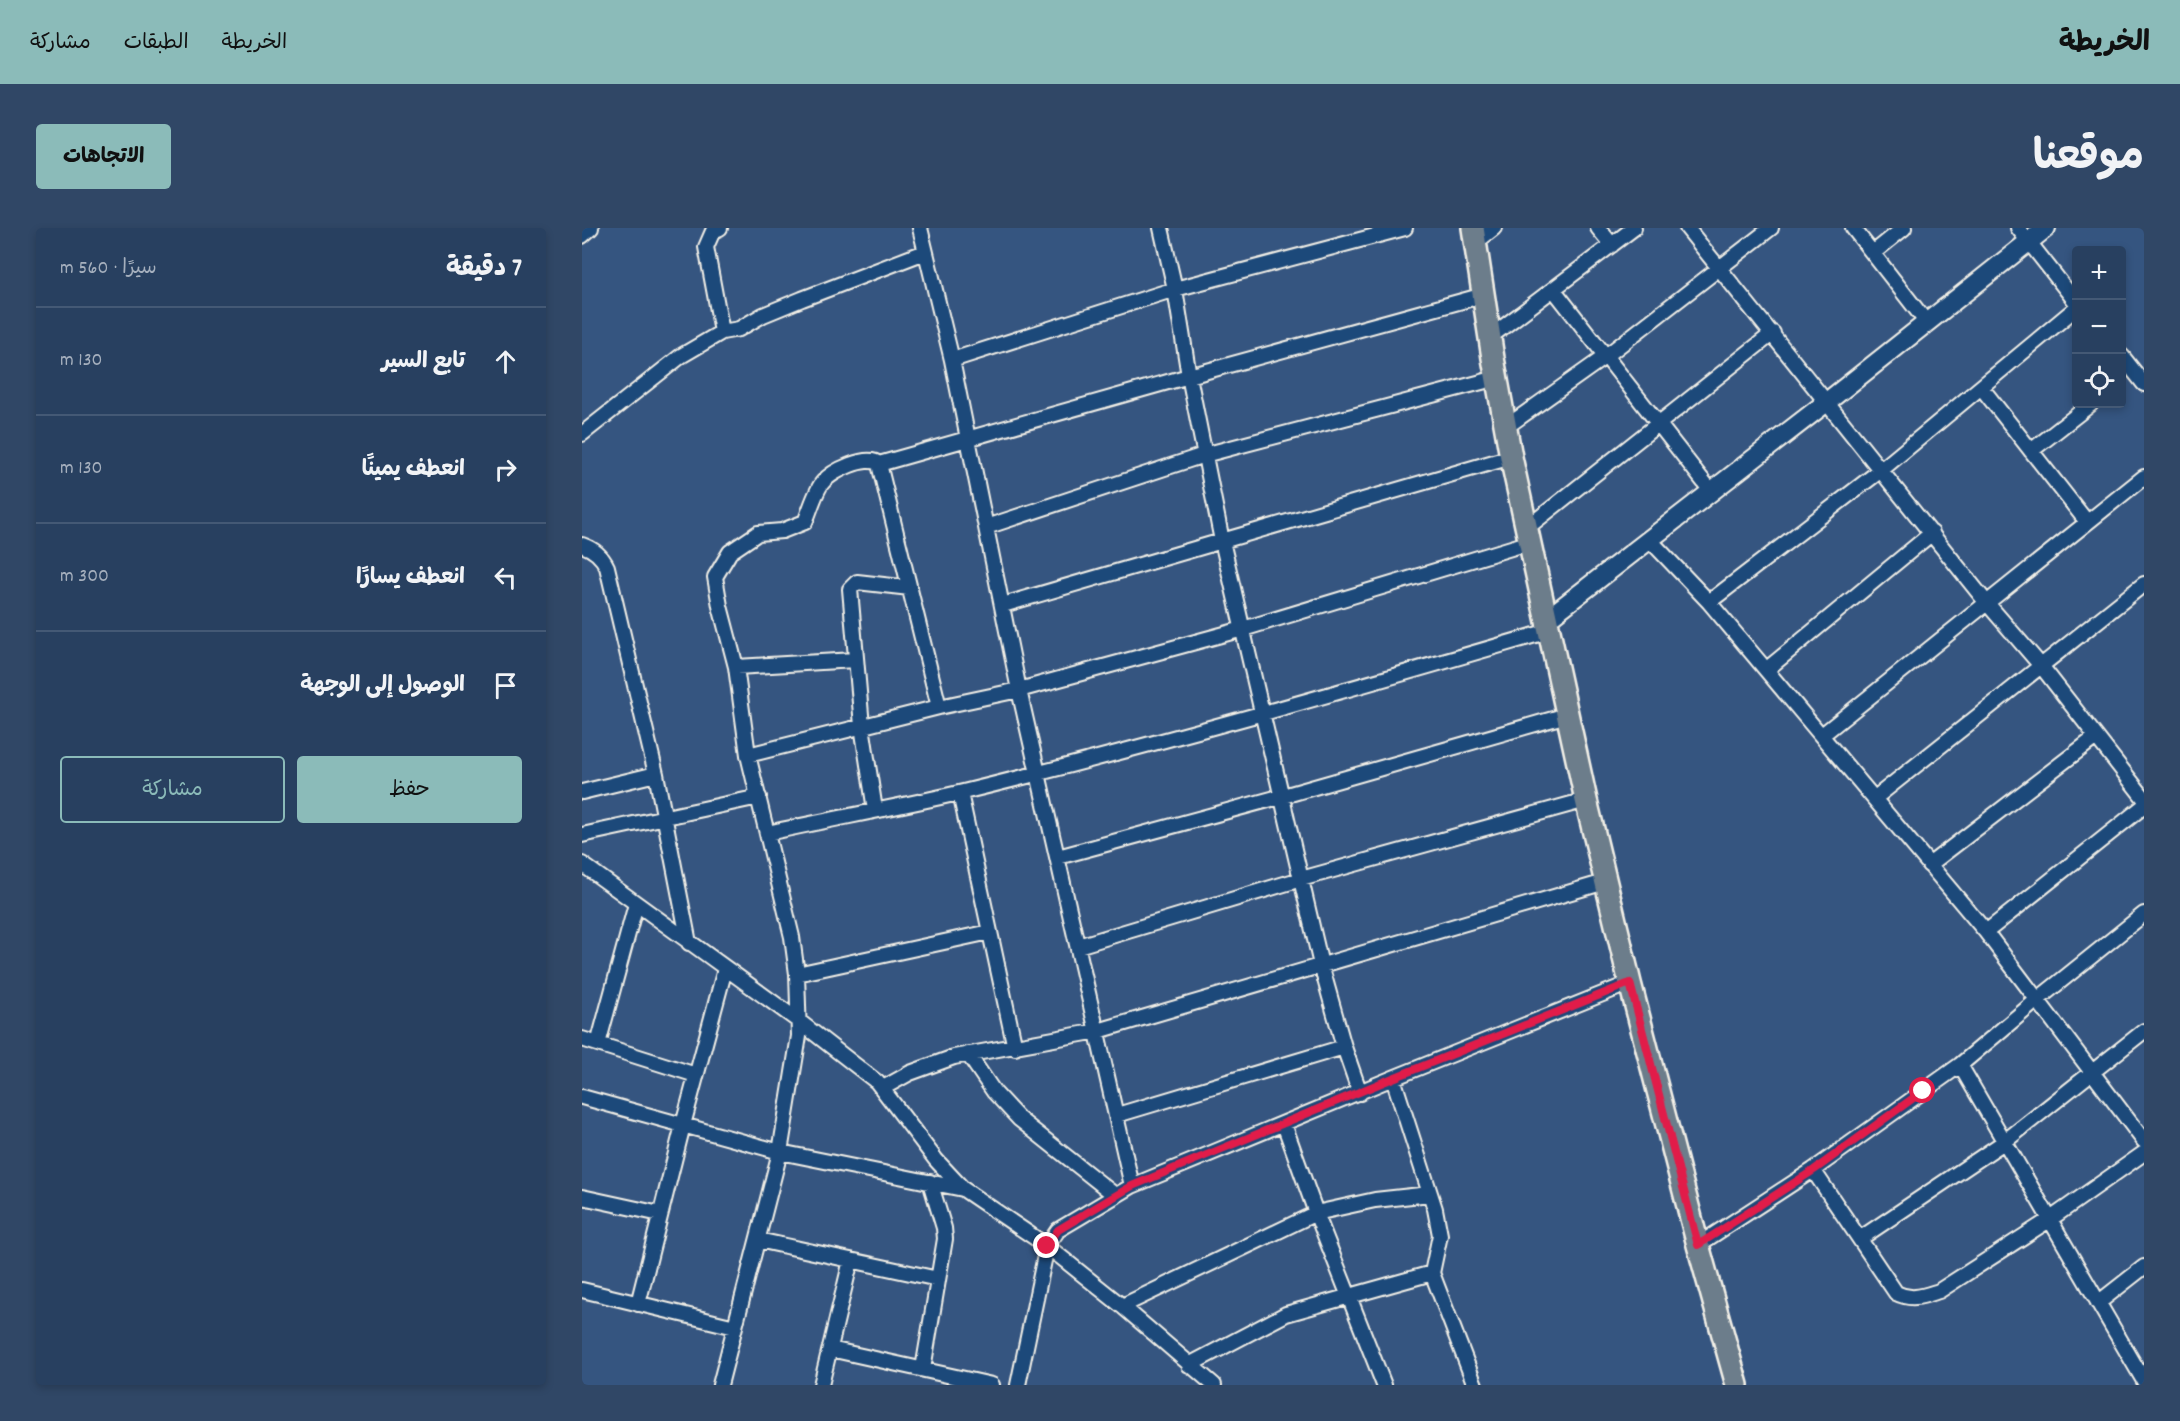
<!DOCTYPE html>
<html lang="ar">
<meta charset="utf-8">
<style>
:root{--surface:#284060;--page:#304766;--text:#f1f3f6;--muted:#a5afbd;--line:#445975;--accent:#8bbbb9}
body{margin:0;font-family:Dekko,"Playpen Sans Arabic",sans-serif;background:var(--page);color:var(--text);direction:rtl}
.controls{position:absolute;right:18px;top:18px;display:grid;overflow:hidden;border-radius:6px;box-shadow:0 3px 9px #0003}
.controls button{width:54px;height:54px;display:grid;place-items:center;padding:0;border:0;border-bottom:2px solid var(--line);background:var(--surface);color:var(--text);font:30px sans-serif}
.stop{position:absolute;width:18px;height:18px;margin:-14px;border:4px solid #e11d48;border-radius:50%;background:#fff}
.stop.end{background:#e11d48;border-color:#fff;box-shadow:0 2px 6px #0008}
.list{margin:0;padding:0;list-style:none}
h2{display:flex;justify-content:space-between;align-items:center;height:78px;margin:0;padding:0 24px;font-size:26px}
h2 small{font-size:20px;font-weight:400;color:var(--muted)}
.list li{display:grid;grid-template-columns:39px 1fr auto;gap:18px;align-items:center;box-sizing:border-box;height:108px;padding:0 24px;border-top:2px solid var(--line)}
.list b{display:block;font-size:22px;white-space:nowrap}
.list em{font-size:20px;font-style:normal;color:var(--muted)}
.actions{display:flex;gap:12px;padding:18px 24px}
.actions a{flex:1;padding:14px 0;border:2px solid var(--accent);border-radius:6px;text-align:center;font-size:21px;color:var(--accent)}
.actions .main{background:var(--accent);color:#111}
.icon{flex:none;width:33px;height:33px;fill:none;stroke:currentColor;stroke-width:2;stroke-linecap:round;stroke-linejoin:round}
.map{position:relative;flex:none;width:1562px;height:1157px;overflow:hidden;direction:ltr;border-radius:6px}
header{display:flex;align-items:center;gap:36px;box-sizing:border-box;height:84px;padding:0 30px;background:var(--accent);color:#111}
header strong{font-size:28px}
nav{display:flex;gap:33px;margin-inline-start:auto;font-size:21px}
.intro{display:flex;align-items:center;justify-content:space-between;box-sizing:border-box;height:144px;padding:0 36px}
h1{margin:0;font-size:42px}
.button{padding:15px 27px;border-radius:6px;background:var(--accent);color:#111;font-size:21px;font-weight:700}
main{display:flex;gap:36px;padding:0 36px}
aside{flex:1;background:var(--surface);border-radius:6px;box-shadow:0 3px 9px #0003}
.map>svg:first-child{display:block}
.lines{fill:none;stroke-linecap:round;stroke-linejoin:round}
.street-casing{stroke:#f4f1e8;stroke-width:18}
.secondary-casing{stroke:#f4f1e8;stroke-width:22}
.primary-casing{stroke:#f4f1e8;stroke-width:26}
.street{stroke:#1f4a7a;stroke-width:14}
.secondary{stroke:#1f4a7a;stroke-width:18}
.primary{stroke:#6c7d8b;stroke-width:21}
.route{stroke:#e11d48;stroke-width:8}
</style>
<header>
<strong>الخريطة</strong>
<nav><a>الخريطة</a><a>الطبقات</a><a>مشاركة</a></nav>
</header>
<div class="intro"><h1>موقعنا</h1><a class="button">الاتجاهات</a></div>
<main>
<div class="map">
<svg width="1562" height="1157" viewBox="0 0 1562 1157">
<rect width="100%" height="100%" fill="#355580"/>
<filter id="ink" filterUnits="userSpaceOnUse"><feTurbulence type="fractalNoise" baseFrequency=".0167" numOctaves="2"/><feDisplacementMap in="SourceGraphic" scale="12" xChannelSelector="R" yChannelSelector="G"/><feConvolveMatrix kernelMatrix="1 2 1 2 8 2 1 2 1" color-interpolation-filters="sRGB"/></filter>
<g filter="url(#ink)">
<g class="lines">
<g class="street-casing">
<path id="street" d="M138,0L131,3L124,19L140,104
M338,0L370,132
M1016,0L1030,17
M1105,0L1404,374L1460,439L1562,570
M1271,0L1345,95
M1436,0L1494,74
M0,8L9,0
M893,15L912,0
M1291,25L1322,0
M972,62L1129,263
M908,109L1052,0
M1540,128L1562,156
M1399,159L1505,294
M924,199L1024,128L1189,0
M0,206L99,128L140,104L157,101L181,87L220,71L343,24
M1449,223L1509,176
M297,236L357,479
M404,299L622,227L915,150
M946,299L1191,105
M1067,311L1127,374L1404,704
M0,317C12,321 20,328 25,339L74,546L107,715
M1127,374L1299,242L1494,80
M421,377L640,313L607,148L593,61L579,0
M154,439L273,432
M1184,442L1350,305
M1240,507L1562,249
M166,527L357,479L437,462L661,401L949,314
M0,564L74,546
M378,565L433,820
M1293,570L1562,356
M1562,578L1404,704L1562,913
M293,582L280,498L268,361L275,354L328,360
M185,605C250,591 316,579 381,564C578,516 772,460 967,403
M0,607L177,569
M476,629L701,568L985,487
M0,636L218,794L295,854L354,932L381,961L465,1018L540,1078L632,1157
M1347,637L1514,509
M496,718L719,651L1004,572
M215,746L408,704
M0,811L114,847
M16,816L54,676
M386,826L412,864L437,891L534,968
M1378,837L1562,1153
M811,850L853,981L858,1007L850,1045L893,1157
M301,860L328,845L372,829L516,803L1023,654
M778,865L762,819L739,737L640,313L929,229
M0,869L198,924L381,961
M535,887L762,819
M702,896L734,985L802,1157
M1231,942L1314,1065C1330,1073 1341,1068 1357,1063L1467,992L1562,925
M550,958L437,462L370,132L593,61L823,0
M0,969L78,986
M1279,1010L1422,914L1562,803
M176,1012L356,1051
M1116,1017L1231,942L1378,837L1455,772L1562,686
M0,1062L153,1099
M1516,1075L1562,1039
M56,1076L101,897L143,741
M540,1078L734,985L793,972L848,966
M248,1121L410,1157
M607,1137L704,1086L850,1045
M341,1141L363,1011L362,1000L348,954
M138,1157L198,924L217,808L215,746L210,709L166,527L154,439L138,378L133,349L148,324L176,305L200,303L223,294C228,283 234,261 241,254C250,243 285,226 297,236L607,148L902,67
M239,1157L269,1032
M436,1157L465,1018L476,1002L550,958L811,850L1048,755"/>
</g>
<g class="secondary-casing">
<path id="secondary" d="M965,391L1246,173L1464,0"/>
</g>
<g class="primary-casing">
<path id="primary" d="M891,0L911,130L929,229L1004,572L1048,755L1116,1017L1155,1157"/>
</g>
<use href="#street" class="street"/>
<use href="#secondary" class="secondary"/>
<use href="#primary" class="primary"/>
</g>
</g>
<g class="lines" filter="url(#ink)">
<path class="route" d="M465,1018L476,1002L550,958L811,850L1048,755L1116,1017L1232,942L1341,863"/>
</g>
</svg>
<div class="controls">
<button>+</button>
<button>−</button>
<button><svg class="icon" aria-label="locate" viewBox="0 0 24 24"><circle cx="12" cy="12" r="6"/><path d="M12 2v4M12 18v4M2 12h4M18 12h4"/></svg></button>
</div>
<div class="stop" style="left:1341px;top:863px"></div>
<div class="stop end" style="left:465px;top:1018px"></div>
</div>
<aside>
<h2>7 دقيقة<small>سيرًا · 560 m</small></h2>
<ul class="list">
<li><svg class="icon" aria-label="ahead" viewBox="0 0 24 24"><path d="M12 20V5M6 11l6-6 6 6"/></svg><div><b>تابع السير</b></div><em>130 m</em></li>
<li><svg class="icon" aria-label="right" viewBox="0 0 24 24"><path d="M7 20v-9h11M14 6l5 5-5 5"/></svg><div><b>انعطف يمينًا</b></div><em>130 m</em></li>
<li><svg class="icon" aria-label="left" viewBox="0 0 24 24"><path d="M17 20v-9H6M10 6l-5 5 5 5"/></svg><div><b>انعطف يسارًا</b></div><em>300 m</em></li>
<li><svg class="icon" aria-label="arrive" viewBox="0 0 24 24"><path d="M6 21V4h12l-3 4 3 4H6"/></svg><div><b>الوصول إلى الوجهة</b></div></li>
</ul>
<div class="actions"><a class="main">حفظ</a><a>مشاركة</a></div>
</aside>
</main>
